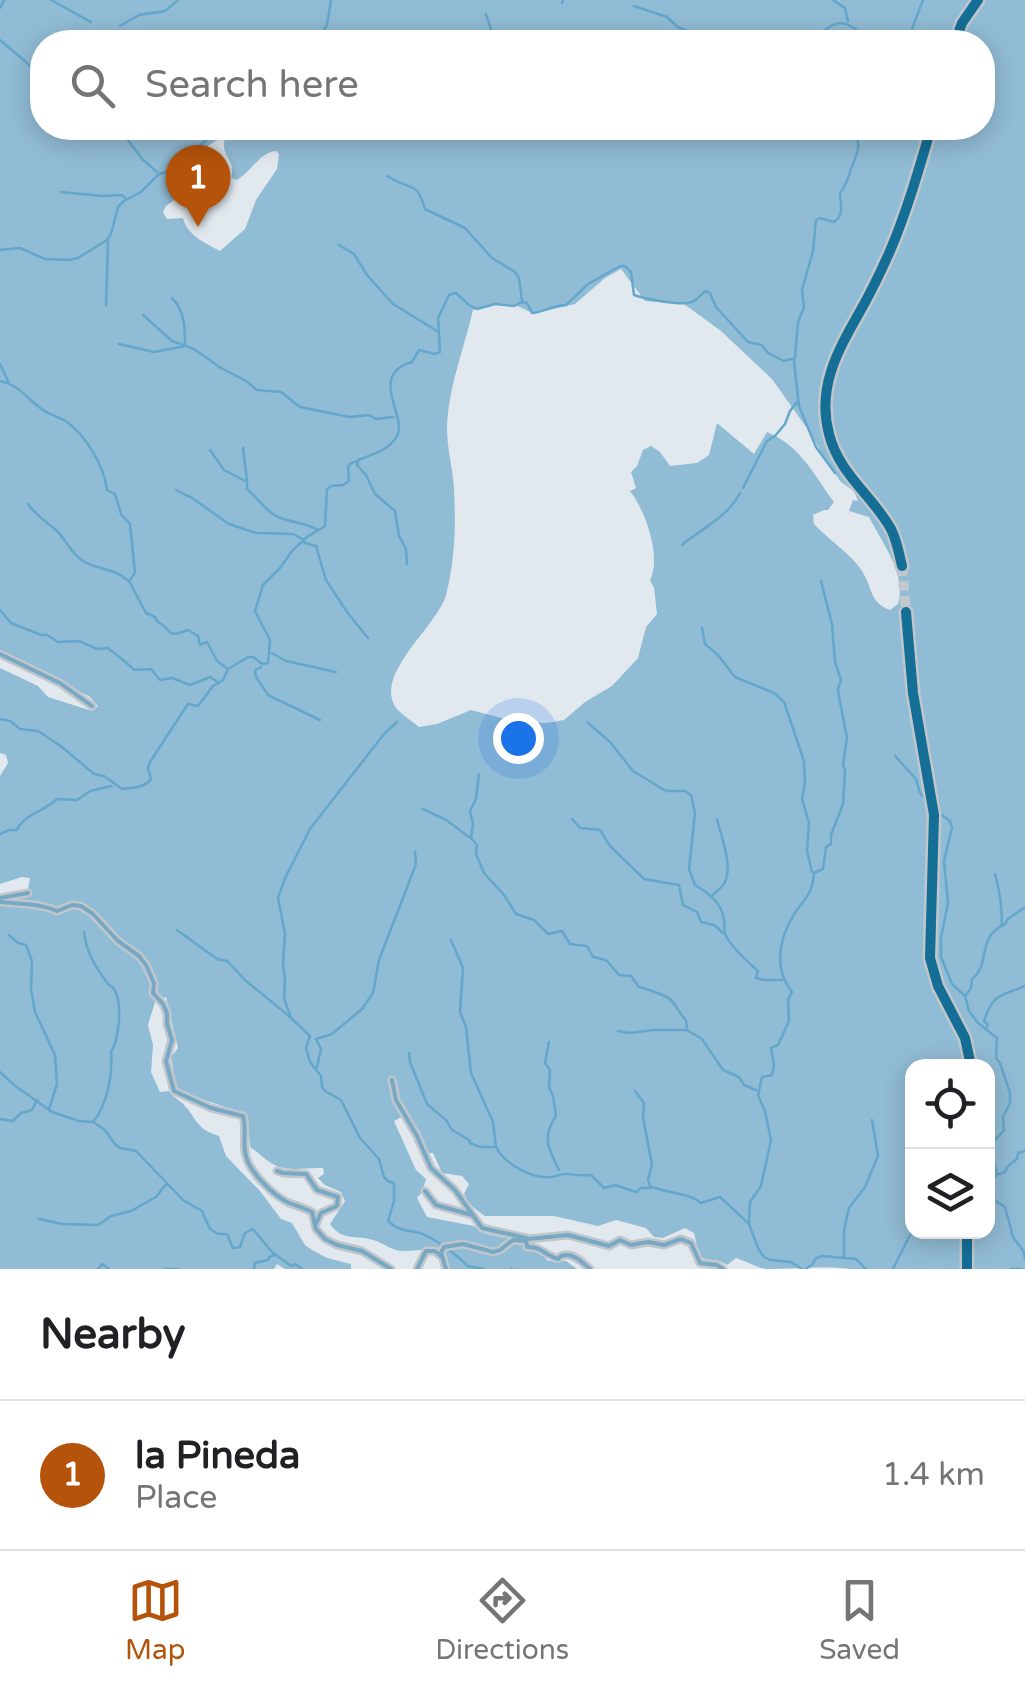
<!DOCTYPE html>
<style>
:root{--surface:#fff;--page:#f6f6f6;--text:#202124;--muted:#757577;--line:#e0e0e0;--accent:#b45309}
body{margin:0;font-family:"Varela Round",sans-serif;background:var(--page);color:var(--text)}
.controls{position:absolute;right:30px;bottom:30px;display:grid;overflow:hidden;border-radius:20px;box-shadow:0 5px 25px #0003}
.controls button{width:90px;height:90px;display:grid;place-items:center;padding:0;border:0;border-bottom:2px solid var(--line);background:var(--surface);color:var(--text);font:50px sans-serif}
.you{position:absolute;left:518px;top:738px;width:35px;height:35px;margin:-25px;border:8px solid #fff;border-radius:50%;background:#1a73e8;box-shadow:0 0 0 15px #1a73e833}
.badge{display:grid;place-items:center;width:65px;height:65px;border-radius:50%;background:var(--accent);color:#fff;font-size:32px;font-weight:700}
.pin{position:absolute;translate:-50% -82px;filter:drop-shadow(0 2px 5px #0008)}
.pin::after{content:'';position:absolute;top:52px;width:35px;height:30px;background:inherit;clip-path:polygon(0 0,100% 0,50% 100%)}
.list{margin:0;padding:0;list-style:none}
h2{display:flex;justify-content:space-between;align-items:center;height:130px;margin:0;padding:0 40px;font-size:42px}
h2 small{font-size:32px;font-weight:400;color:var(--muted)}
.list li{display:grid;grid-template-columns:65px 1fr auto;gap:30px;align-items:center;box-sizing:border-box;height:150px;padding:0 40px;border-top:2px solid var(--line)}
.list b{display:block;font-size:38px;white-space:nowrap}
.list p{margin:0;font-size:32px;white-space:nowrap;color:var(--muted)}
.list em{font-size:32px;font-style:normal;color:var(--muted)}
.icon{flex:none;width:55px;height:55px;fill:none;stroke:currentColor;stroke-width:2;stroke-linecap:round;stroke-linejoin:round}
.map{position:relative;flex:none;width:1025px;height:1269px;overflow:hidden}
.search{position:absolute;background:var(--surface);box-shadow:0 5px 25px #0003;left:30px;right:30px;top:30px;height:110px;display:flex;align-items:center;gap:25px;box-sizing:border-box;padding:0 35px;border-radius:40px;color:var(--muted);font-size:38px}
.sheet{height:280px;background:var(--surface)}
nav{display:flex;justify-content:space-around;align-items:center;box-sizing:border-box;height:140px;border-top:2px solid var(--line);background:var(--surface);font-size:28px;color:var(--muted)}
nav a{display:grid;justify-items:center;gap:5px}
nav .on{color:var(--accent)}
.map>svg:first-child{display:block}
.green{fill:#91bcd5;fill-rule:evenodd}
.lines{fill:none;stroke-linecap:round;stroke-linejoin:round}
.stream{stroke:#64a7cc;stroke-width:2.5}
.primary-tunnel{stroke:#c1c9ce;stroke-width:10;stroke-dasharray:10 5;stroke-linecap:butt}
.minor-casing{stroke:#bfc6cc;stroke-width:9}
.primary-casing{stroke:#bfc6cc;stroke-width:15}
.minor{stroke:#77a8c4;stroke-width:4}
.primary{stroke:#156e96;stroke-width:10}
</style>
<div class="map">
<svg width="1025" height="1269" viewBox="0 0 1025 1269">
<rect width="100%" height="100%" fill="#e1e9ef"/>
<path class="green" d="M0,0H1025V1269H851C825,1265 795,1269 767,1269C757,1268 746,1261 736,1258L727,1265L720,1261L700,1258L694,1233L685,1228L663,1238L654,1237L646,1228L616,1220L598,1226L554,1216H485C476,1210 469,1205 464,1194L469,1184L462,1176L442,1173L433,1153H427L420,1132L407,1114L394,1121L416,1170L426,1179L422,1192L417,1198L427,1217L474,1226L486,1234L521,1241L524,1247L540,1253L548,1261H566L577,1269H449L447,1256L444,1251C430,1247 417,1251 403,1251C392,1251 384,1243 373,1240C356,1235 341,1241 330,1224L345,1201L341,1192L325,1185L318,1178L324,1174L323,1168C306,1167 286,1173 271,1163C263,1158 258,1152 250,1147L248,1118L240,1112L184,1093L176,1086L171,1057L178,1048L166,997L155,1002L148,1025L153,1045L151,1072L160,1092L169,1091C172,1096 177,1099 181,1102C196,1115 194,1129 219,1136L226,1156L260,1191L281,1219L292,1223L305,1245L312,1250L327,1258L351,1264V1269H285L277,1264L274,1269H0V900L27,895L30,878L22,877L0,884V776L8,763L6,755L0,753V668L38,686L48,697L92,711L98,706L90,697L0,651ZM42,42H982V128H42ZM221,138L225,139C221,152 229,156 232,166C233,170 231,174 232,178L237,180C251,172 260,152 276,151L279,154L277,169L256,200L245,229L220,251C205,243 187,235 183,218L167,219L163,212L166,206L177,198L176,178L194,168L209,145ZM621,269L645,301L684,304L721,331L772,379L811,434L827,463L841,482L854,491L858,501L853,500L849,511L869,517C882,543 907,574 898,604L890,610C869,602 873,588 862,571C852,555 828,539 814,524L813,515L824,510H828L834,502C814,475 800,445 767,432L754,454L717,423L709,455L697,463L670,466L660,452L651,446L643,450L637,466L631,472L636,488L630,491C645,510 662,557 650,580L654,588L657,614L646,627L638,658L612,686L585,702L564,720L547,723L517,722L471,710L437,724L419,727C412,721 402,715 396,708C373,674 437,627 446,595C455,562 456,523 454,489C453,469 447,449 447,428C448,388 464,349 473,310C498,302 511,300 533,314L575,304L605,278ZM912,1066H988V1232H912Z"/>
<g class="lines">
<path class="stream" d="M51,0L91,22
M833,0L845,8L848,21
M562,3L563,0
M634,6L667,17L678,27L704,37L715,36L738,42
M0,8L4,0
M486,14L495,42
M120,26L139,15L165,11L178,0
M0,40L26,62L42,81
M316,42L327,25L331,0
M794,42H810
M813,42C838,14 846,20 871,42L901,36L911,31
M907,42L923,0
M113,128L128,140L142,159L157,172
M387,176C410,191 417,180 425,209L465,228L492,258L515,272L519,278L522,301
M61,192L102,196L122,195L126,199
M339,245L354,254L367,275L393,304L437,331
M0,250L20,248L45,259L69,260L78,258L107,240L111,234L118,207L124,201L141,192L159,174L169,171L175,161L187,158L205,141L228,128
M106,305L108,242
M143,315L172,341L194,349L221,368L246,381L257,390L281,392L300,407L350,417L369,415L376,419L393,417
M119,344L154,352L185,346C185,328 185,311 172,298
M794,361L799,406L816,447L835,473
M0,364L8,381
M0,381C17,384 26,397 39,407C48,415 58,416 67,422C87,437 104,466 107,490L115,494L121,514L130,524L135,573L129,581L146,613L155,617L158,622C174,630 164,639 188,630L198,636L200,645L207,642L217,661L228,669
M243,448L247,481
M210,450L224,470L247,482V489C258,498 265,511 278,517C292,523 307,523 318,530
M359,459L357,465L366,475L375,494L395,511L399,536L406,549L407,564
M743,488L767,441L775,436L785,424L790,411L797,402
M176,490L192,498L229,524L256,533L293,534L304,540
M28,504C36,516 47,522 57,531C67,541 71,554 83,561C98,570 114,568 127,580
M304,541L305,543L316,546L326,580L347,612L368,638
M682,545C702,528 728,517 740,493
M0,610L11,623L41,635H47L58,642L79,641L97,649L108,648C117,656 125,660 134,670L151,669L160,680L172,678L190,685L210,677L219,683
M702,628L705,644L718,655L735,677L774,693L784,702L804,761L805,783L802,799L809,823L807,851L812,872
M272,653L286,661L336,672
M261,667L255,670L256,677L268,695L320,720
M0,719L10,721L20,729L38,731L62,747L94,774L104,776L122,789C132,788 146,787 151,779L148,768L150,762L188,704L198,706L213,686L223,680L228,669L248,657H253L262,664L268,663L270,640L255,611L263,585L280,568L293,550L307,537L325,526L327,489L331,486L343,485L349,481L348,467L350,464C366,455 388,453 397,436C408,417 367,375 412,362L419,350L435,354L440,352L438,318L449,295L456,293L469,305L477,309L495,304L514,306L522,302L527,303L532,313C544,312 553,305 566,305L588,284L620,266H625L631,272L634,295C645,299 681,306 692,302C697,300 701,295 705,291L710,293L716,307L748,342L762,345L768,353L784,361L795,358L798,322L804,307L802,290L813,251L816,220L820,218L834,222C845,214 840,205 840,193C847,184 847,180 851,169C858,151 862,147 853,128
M397,722L384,734L310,829L286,876L278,898L285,934L283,963L285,981L284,998L291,1018L310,1036L306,1048L310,1062L321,1076L322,1087L325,1091L341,1100L360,1138L379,1159L384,1177L388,1181L394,1183V1201L388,1221C403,1235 413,1228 427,1236C439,1242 459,1256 467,1266L484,1269
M587,722L610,742L633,771L666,791H685L691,795L695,813L689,869L695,885C708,893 722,902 724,920C725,926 723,930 726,936C732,948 748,962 758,971L756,978L764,980H783
M895,756L916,779L920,793L928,802
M479,774L476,799L470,811L473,824L471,838L477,845L476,854L484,873L504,895L516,914L534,920L548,934L562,931L570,944L587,946L593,957L606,960L619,975L631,976L639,987C649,990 662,993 671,1000C677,1006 679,1014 686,1020L687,1030L702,1039L723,1070L739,1077L744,1085L756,1090
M423,809L446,820L469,837
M942,815L950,821L952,828L944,861L948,903L941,938V957L952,984L965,996L969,1011L978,1023L997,1038L996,1058L1000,1063L1010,1093V1103L1003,1117L1004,1130L990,1146L997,1174L988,1186
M572,819L580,828L600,830L610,846L644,879L679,885L683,905L697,912L701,922L714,925L723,933
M0,834L9,830H17C24,814 45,811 57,799L77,800L90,791L111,786
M995,874C1000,891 1002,909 1002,926
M712,896C713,895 723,886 724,884C734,867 721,837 717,819
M177,930L217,959L227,961L245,980L290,1017
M84,932C86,952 96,968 108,984C110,986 112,987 114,989C123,1003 119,1039 111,1052C113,1075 107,1105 93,1122
M9,935L18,943L26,945L32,961L31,989L35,1012L55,1055L57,1084L49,1109
M451,940L463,968L460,1012L466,1027L471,1073L493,1122L496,1147
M965,996L971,988L972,979C992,963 975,938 1005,924L1008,919L1025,907
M986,1029L988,1025L984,1021C993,993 1001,996 1025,986
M618,1031L629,1033L654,1030H686
M549,1042L545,1063L550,1070L549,1088C555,1095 554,1107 556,1116C541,1138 549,1149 559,1170
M409,1053L410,1062L427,1104L447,1121L451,1129L469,1140L470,1143L480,1147H496C505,1164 531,1179 551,1177C557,1177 561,1173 567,1174C576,1175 582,1176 591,1175L604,1188L615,1185L636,1192L641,1188H652
M317,1067L321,1049L316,1039L332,1034L362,1009L373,993L379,960L416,864L415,852
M0,1072L14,1085L52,1112L79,1121L93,1122L105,1130L114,1143L120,1148L136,1151L183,1200L202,1211L210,1229L218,1234H227L233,1248L240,1247L245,1233L253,1229L272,1252L291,1266L295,1264L302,1269
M635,1091L644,1103L643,1117L652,1165L648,1179L650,1186C665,1193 690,1193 701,1203L720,1197L748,1223
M0,1119L13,1121L21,1113L32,1110L37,1100
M999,1174L1005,1172L1008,1166L1017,1159L1018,1153L1025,1151
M988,1196L1005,1207L1013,1237L1024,1252L1025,1259
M39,1219L62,1224L98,1225L111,1216L131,1211L156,1197L167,1183
M844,1258V1230L849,1208L865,1187L878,1156L872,1120
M98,1269L102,1264L109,1269
M165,1269H178
M254,1269L255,1263L268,1260L269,1257L275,1255
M511,1269H512
M802,1269L791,1262L770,1260L764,1257L758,1248L749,1224L750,1202L761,1186L771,1140L765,1111L758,1095L762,1077L772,1075L774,1065L771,1048L778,1045L789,1021L788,1000L792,992C774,969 778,941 793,916C804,898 812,897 814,873L823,869L826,847L831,844V835L843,804L845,771L843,764L847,738L839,697L838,689L841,680L835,662L832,624L821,581
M805,1269L812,1265L816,1258L823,1256L856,1259L866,1269
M893,1269L912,1231
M1011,1269H1022"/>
<path class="primary-tunnel" d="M902,566L906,612"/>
<g class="minor-casing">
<path id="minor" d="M0,654L60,683L92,706
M0,898L28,893
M0,902C19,904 39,903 57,911L72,905L81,906L93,914L118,941L139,956L146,965L154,983L153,993L163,1004L167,1013V1024L172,1040L166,1061L174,1091L211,1108L243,1116C247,1128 242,1143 246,1156C250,1173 274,1196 289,1203C297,1206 304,1208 312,1212L316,1229L325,1239L337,1245L362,1251L391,1269
M392,1080L396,1100L417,1136L431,1168L455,1190L482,1228L526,1238L527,1247C540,1247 540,1251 551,1256C564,1263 554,1255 567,1255C576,1255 584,1264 590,1269
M277,1171L283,1173L306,1174L317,1190L338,1197L337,1206L321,1213L315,1226
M425,1191L436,1205L472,1215
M528,1239L568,1235L609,1246L620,1240L631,1245L648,1242L664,1245L681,1239L691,1243L700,1263L717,1265L723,1269
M417,1269L426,1251H435L443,1258
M446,1269L441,1253L444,1247L463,1244L493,1252L500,1250L513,1240L524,1241"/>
</g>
<g class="primary-casing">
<path id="primary" d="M955,42L962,23L978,0
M902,566C899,553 897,541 891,529C872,495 839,474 829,434C816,385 840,347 863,306C873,288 882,269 890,251C907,211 919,169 931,128
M906,612L913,693L934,815L930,958L938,986L965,1038L971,1066
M967,1232V1269"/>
</g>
<use href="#minor" class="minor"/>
<use href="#primary" class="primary"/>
</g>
</svg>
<div class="controls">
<button><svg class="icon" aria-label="locate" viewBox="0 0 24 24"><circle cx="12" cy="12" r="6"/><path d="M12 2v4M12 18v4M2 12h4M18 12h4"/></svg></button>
<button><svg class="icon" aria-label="layers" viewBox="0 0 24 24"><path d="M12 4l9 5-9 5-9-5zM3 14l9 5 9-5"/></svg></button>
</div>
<div class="you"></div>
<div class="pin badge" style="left:198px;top:227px">1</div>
<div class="search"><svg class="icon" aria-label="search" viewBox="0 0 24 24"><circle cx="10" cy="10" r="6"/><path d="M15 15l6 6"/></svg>Search here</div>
</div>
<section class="sheet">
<h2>Nearby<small></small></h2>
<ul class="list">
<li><span class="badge">1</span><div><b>la Pineda</b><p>Place</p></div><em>1.4 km</em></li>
</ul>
</section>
<nav>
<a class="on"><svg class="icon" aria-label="map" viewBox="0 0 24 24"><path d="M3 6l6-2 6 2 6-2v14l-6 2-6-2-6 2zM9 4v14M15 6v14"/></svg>Map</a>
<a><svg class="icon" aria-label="directions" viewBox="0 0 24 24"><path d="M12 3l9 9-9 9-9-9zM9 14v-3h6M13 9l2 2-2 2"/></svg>Directions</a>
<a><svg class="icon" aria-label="saved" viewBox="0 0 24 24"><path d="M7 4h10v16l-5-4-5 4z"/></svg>Saved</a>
</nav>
